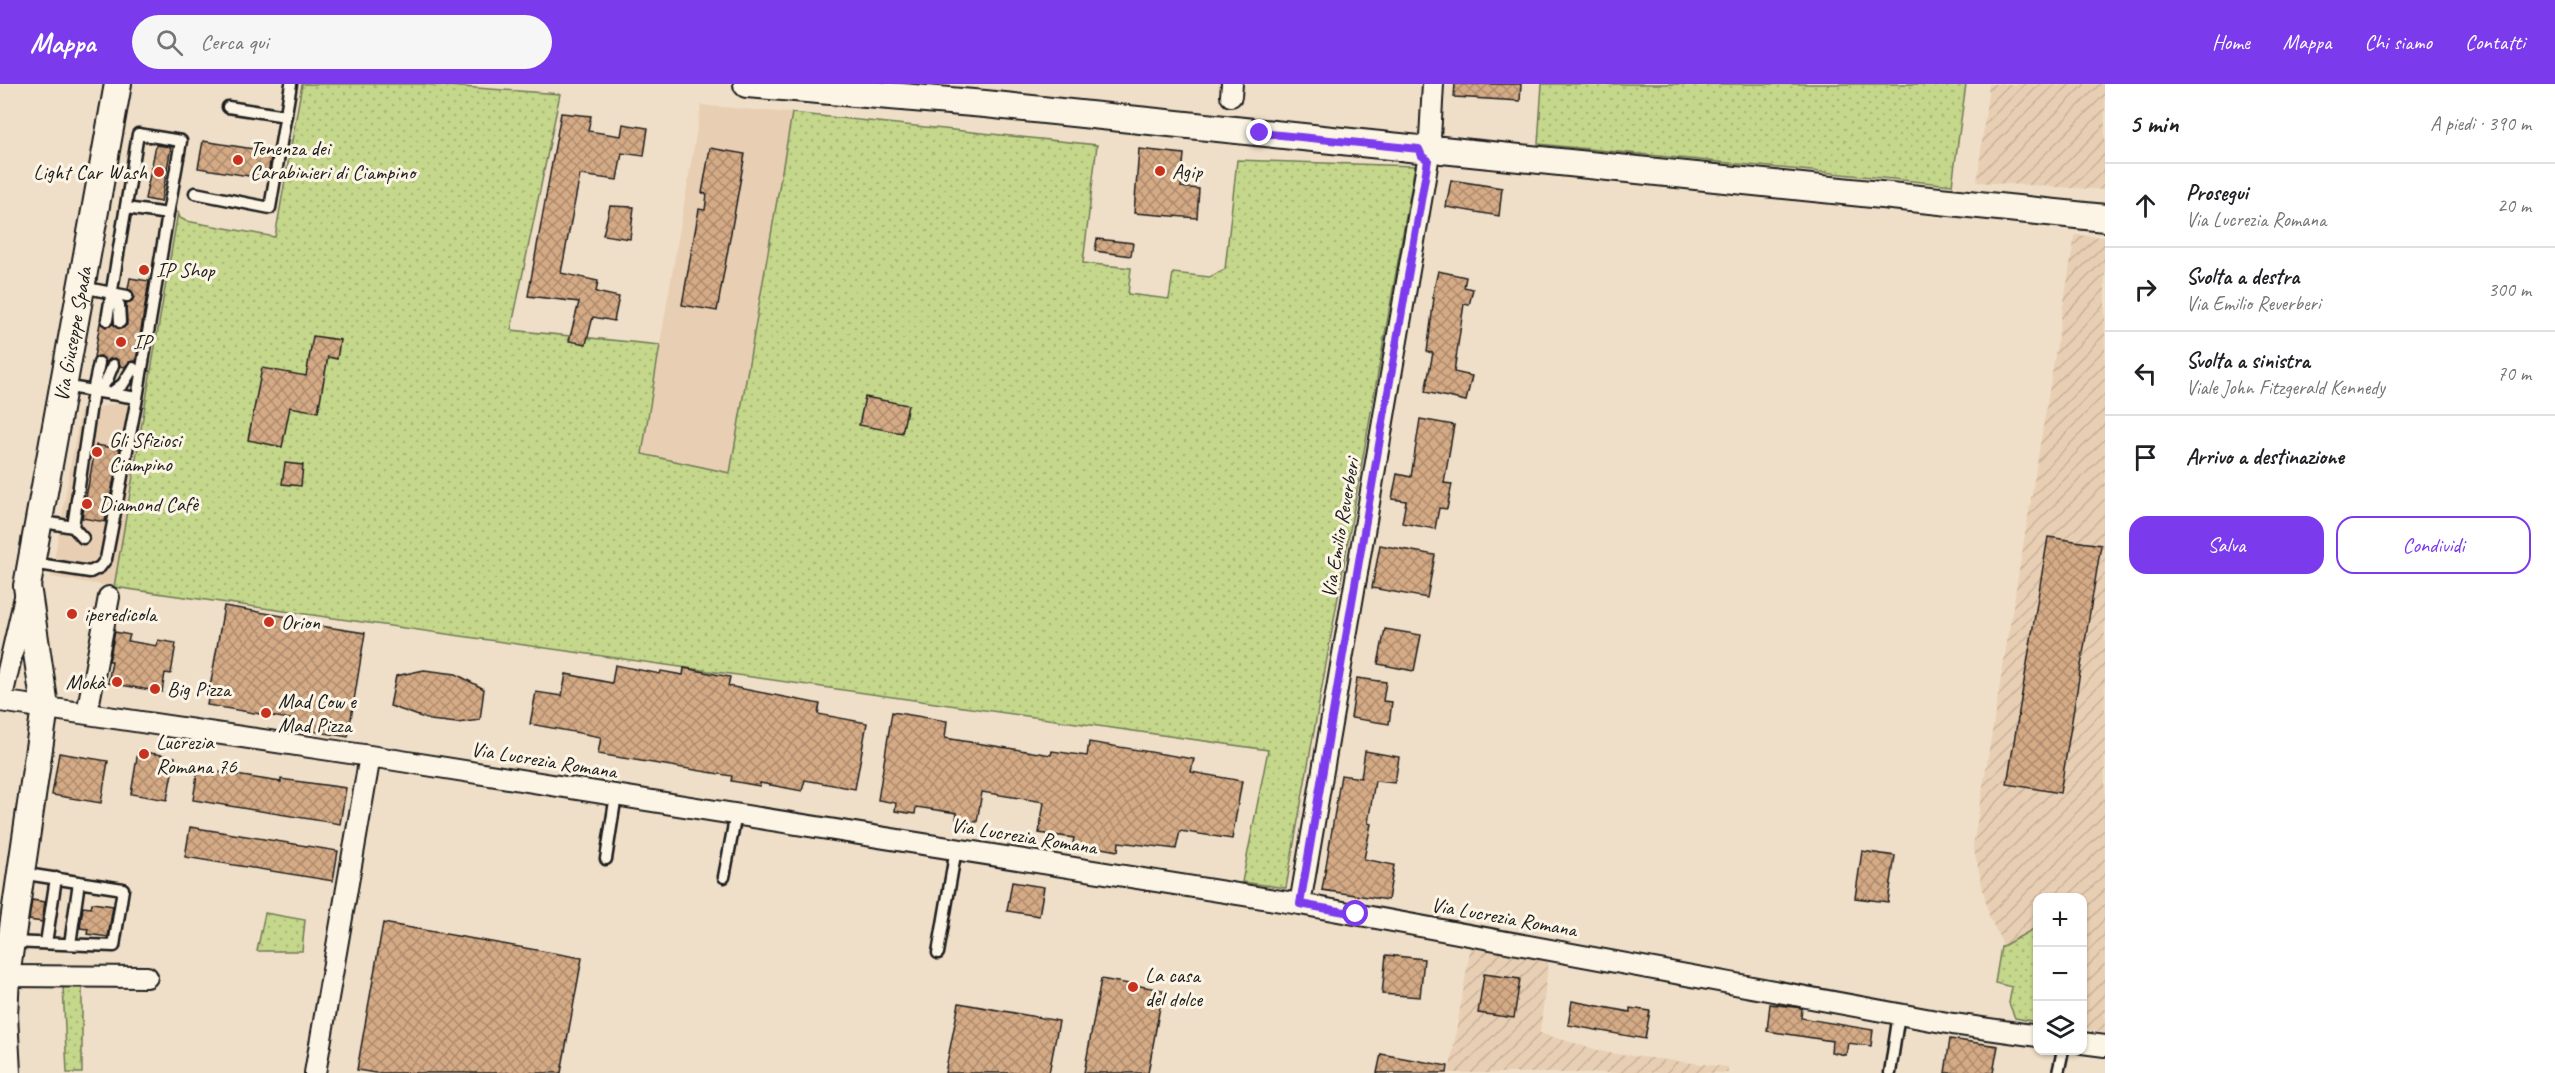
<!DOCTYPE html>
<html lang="it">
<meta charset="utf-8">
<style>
:root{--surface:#fff;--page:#f6f6f6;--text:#202124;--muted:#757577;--line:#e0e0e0;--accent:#7c3aed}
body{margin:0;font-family:Caveat,sans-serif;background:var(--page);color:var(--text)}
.controls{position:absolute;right:18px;bottom:18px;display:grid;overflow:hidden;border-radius:12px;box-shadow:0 2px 4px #0004}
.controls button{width:54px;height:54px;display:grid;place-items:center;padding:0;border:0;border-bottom:2px solid var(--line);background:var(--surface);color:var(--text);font:30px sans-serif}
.stop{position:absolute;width:18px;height:18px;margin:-14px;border:4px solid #7c3aed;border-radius:50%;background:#fff}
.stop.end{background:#7c3aed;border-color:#fff;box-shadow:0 2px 6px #0008}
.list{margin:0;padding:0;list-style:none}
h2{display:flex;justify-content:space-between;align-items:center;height:78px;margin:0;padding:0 24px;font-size:26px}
h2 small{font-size:20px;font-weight:400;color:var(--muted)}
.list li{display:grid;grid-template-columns:39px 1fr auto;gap:18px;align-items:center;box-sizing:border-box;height:84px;padding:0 24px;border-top:2px solid var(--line)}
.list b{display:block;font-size:22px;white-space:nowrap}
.list p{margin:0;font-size:20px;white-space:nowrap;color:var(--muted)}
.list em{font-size:20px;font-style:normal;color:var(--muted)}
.actions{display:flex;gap:12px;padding:18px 24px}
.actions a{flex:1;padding:14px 0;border:2px solid var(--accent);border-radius:18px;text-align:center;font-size:21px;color:var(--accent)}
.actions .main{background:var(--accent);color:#fff}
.icon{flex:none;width:33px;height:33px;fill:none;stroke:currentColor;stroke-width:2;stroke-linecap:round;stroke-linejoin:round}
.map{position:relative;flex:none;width:2105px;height:989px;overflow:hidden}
header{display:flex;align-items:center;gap:36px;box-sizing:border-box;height:84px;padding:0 30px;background:var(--accent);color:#fff}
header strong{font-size:28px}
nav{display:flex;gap:33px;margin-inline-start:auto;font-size:21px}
.search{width:420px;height:54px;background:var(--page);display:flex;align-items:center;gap:15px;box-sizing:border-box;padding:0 21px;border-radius:33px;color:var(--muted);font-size:22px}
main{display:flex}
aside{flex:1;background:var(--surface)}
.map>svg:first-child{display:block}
.built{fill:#e8cfb4}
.industrial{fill:url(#industrial-furrows)}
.grass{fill:url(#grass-dots);stroke:#707a54;stroke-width:1.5}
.building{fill:url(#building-cross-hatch);stroke:#1c1c1c;stroke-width:1.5}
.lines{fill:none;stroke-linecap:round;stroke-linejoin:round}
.service-casing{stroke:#1c1c1c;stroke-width:15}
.minor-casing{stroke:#1c1c1c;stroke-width:24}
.tertiary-casing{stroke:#1c1c1c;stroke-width:30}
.service{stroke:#fcf5e5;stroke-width:10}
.minor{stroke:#fcf5e5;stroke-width:20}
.tertiary{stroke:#fcf5e5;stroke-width:26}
.route{stroke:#7c3aed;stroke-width:8}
.poi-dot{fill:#c8321e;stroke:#fcf5e5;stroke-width:2}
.labels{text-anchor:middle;stroke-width:6;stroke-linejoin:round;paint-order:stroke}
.poi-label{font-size:21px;fill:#1c1c1c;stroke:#fcf5e5;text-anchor:start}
.street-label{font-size:21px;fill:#1c1c1c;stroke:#fcf5e5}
</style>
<header>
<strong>Mappa</strong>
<div class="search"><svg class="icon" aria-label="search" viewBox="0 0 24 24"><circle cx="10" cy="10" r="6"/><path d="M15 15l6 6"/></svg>Cerca qui</div>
<nav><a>Home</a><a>Mappa</a><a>Chi siamo</a><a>Contatti</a></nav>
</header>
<main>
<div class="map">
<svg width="2105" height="989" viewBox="0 0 2105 989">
<defs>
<pattern id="industrial-furrows" width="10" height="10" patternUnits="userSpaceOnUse" patternTransform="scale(1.5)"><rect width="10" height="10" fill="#e8cfb4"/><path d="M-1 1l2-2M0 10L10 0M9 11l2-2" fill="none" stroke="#c6b19a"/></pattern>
<pattern id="grass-dots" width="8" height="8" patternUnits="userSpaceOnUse" patternTransform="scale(1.5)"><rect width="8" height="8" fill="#c4d78b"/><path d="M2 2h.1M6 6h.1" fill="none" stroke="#a8b877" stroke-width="1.8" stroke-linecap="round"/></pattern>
<pattern id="building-cross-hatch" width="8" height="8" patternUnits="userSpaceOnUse" patternTransform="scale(1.5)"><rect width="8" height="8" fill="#d5ab86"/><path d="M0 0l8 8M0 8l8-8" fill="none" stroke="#ac8a6d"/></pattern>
</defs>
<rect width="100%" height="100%" fill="#f0dfc8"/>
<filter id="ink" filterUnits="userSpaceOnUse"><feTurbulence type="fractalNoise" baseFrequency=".0167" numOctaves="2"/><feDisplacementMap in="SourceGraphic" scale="12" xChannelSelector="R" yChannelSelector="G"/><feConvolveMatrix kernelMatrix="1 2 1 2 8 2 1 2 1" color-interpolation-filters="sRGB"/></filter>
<g filter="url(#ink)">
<path class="built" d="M701,21L792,29L730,389L641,370Z
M145,312L114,503L51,493L80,328Z"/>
<path class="industrial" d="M1989,0H2105V106L1977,98Z
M2075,151L2105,153V949L2083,945L2082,814H2038L2037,932L1989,832L1973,762Z
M1471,861L1549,874L1540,949L1608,969L1728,983V989H1449Z"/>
<path class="grass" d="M302,0H421L560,10L511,246L660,261L642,370L730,389L792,29L1097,61L1083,179L1131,184L1128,210L1169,215L1173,189L1210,193L1225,185L1237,76L1415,82L1286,804L1242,798L1268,666L114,503L178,128L180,134L186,137L275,153Z
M1542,0H1966L1952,101L1538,60Z
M265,829L305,836L302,867H257Z
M2037,843V938L2015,934L2009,919L2012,903L1995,899L2001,863Z
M82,900V989H67L63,901Z"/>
<path class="building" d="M1455,0H1521L1520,17L1454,13Z
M561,29L591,32L588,47L621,52L623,40L648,44L644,72L622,69L617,96L580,91L561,189L598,197L596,208L619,213L614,237L593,233L586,260L569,257L579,218L528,212Z
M203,57L272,68L267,95L198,84Z
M156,61L171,63L161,118L145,115Z
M710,64L745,70L717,227L682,221L699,125L705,126L707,110L702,109Z
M1139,65L1184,70L1181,103L1199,105L1197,134L1134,129Z
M1451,96L1502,104L1499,132L1446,123Z
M610,122L634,123L630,155L603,151Z
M1097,155L1133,159L1131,172L1095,167Z
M1438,187L1466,193L1464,203L1473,205L1469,221L1464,220L1454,288L1472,292L1466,317L1425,308L1433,269L1427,268L1434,214H1432Z
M130,194L149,197L136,277L129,278L125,283L120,282L119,277L115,274L106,278L101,272L94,273L100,239L106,243L113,240L120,245L127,241L126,219L132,217L134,213L132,207L128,205Z
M313,252L340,256L337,275L328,273L318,328L290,323L282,363L248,356L262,284L306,292Z
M865,313L908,321L902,349L859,341Z
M1420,335L1454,341L1444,399L1452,400L1447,425L1439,424L1435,445L1402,439L1406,417L1392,415L1397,390L1411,393Z
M96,361L120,365L105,438L82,434Z
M285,379L303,381L301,402L282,400Z
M2048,453L2101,461L2060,709L2007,700Z
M1380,461L1435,471L1427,514L1372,504Z
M224,522L295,534L294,538L365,549L348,653L294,644L295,636L207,621Z
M1385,545L1421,551L1414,587L1378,580Z
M115,548L130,551L128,557L157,562L158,556L176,559L171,590L165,589L162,608L108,599L112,577H109Z
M615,581L660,590L661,587L683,591L684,584L730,593L728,602L820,620L818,630L867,639L855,705L805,696L802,707L760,699V702L731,697L732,692L598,670L601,653L530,640L536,608L562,612L566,590L612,599Z
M424,586L456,590L484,605L480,636L457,639L430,636L390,622L396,592Z
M1357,594L1386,598L1383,617L1392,618L1389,640L1351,634Z
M892,628L947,637L945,654L1051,671L1052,667L1087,672L1089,658L1194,675L1191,688L1242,697L1232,755L1180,747L1176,765L1119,758L1118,767L1073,759L1074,754L1039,749L1044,718L982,708L977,738L956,735L957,729L916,723L915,730L895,727L896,719L878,716Z
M138,667L175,673L167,716L131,710Z
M1365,667L1399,673L1395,699L1375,697L1368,739L1371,740L1364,775L1394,781L1388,816L1322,806L1341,691L1361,694Z
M59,669L108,677L101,719L52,711Z
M198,685L281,698V695L346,704L340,740L193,716Z
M190,743L338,767L333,797L185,773Z
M1862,767L1895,772L1888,818L1855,814Z
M1012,798L1044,803L1039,832L1007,827Z
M32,816L45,818L42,838L29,836Z
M92,819L113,822L108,853L87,850L88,845L80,844L83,823L91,824Z
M383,839L582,874L561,989H375L357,986Z
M1386,871L1424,875L1420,913L1382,910Z
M1484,890L1520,895L1514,934L1478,929Z
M1101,895L1163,906L1148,989H1084Z
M1572,917L1630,928V924L1650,927L1645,955L1568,941Z
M959,919L1059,937L1049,989H945Z
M1770,920L1802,924L1801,934L1873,946L1871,962L1848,959L1846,971L1831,968L1832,957L1767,947Z
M1950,955L1998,962L1993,989H1945Z
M1381,970L1448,982L1447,989H1377Z"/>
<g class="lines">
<g class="service-casing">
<path id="service" d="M228,23L286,32
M195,109L270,124L291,0
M82,203L127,212
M111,209L119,221L120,238
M107,236L138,50L181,57L168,130
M64,302L93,307L99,279
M98,308L107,296L113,281
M110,310L123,300L133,284
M39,437L73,443L83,454
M73,443L93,307L137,314
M32,479L90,488L100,483L106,475L137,314L168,130L126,124
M606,775L616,711
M724,793L736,730
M10,858L114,862L123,805L20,789
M46,859L56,794
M70,860L79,798
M938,869L956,765
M1890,989L1899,930
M2058,989L2063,966"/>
</g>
<g class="minor-casing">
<path id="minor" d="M1231,12L1232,0
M1430,54L1433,0
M0,617L370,672L1300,820L1953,940L2038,952
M1,617L25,513
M87,629L109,513
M1300,820L1428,76
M6,892L147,893
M2082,959L2105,962
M315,989L370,672"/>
</g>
<g class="tertiary-casing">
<g id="tertiary">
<path d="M747,0L985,20L1419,65"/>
<path d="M1442,66L2105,134"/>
<path id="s1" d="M7,989L4,931L6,892L45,623L27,502L118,0"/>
</g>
</g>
<use href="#service" class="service"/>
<use href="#minor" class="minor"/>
<use href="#tertiary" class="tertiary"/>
</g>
</g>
<g class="lines" filter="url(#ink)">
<path class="route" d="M1260,49L1419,65L1422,72L1428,76L1300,820L1356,830"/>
</g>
<g class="poi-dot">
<circle cx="238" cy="76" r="6"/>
<circle cx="1160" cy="87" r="6"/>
<circle cx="159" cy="88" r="6"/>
<circle cx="144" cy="186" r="6"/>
<circle cx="121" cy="258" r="6"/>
<circle cx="97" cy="368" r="6"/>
<circle cx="87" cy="420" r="6"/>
<circle cx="72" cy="530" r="6"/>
<circle cx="269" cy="538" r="6"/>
<circle cx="117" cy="598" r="6"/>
<circle cx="155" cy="605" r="6"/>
<circle cx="266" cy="629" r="6"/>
<circle cx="144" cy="670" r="6"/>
<circle cx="1133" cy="903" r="6"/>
</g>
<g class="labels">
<g class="poi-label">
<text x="250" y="71">Tenenza dei<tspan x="250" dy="24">Carabinieri di Ciampino</tspan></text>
<text x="1172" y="94">Agip</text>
<text x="147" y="95" text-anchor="end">Light Car Wash</text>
<text x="156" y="193">IP Shop</text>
<text x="133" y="265">IP</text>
<text x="109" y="363">Gli Sfiziosi<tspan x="109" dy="24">Ciampino</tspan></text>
<text x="99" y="427">Diamond Cafè</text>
<text x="84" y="537">iperedicola</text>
<text x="281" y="545">Orion</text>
<text x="105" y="605" text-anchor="end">Mokà</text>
<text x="167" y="612">Big Pizza</text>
<text x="278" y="624">Mad Cow e<tspan x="278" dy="24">Mad Pizza</tspan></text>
<text x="156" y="665">Lucrezia<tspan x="156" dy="24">Romana 76</tspan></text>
<text x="1145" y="898">La casa<tspan x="1145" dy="24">del dolce</tspan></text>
</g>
<g class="street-label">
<text dy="7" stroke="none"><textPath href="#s1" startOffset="747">Via Giuseppe Spada</textPath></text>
<text transform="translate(1340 444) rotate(-80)" y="7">Via Emilio Reverberi</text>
<text transform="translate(544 676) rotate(9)" y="7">Via Lucrezia Romana</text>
<text transform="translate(1024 752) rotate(9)" y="7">Via Lucrezia Romana</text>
<text transform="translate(1504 833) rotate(10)" y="7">Via Lucrezia Romana</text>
</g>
</g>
</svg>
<div class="controls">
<button>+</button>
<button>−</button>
<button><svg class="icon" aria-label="layers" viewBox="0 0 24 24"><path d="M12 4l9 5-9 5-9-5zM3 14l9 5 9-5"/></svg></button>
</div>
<div class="stop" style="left:1356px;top:830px"></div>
<div class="stop end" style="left:1260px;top:49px"></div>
</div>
<aside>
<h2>5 min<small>A piedi · 390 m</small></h2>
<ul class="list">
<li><svg class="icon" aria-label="ahead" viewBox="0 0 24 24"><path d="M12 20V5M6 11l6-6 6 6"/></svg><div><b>Prosegui</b><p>Via Lucrezia Romana</p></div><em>20 m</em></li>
<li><svg class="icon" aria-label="right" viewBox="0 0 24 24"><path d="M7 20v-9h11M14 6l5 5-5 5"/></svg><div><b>Svolta a destra</b><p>Via Emilio Reverberi</p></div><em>300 m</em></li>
<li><svg class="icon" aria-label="left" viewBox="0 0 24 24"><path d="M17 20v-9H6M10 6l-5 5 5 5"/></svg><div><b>Svolta a sinistra</b><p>Viale John Fitzgerald Kennedy</p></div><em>70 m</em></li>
<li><svg class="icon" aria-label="arrive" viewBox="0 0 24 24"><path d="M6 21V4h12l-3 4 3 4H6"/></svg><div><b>Arrivo a destinazione</b></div></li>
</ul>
<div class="actions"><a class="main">Salva</a><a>Condividi</a></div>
</aside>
</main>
